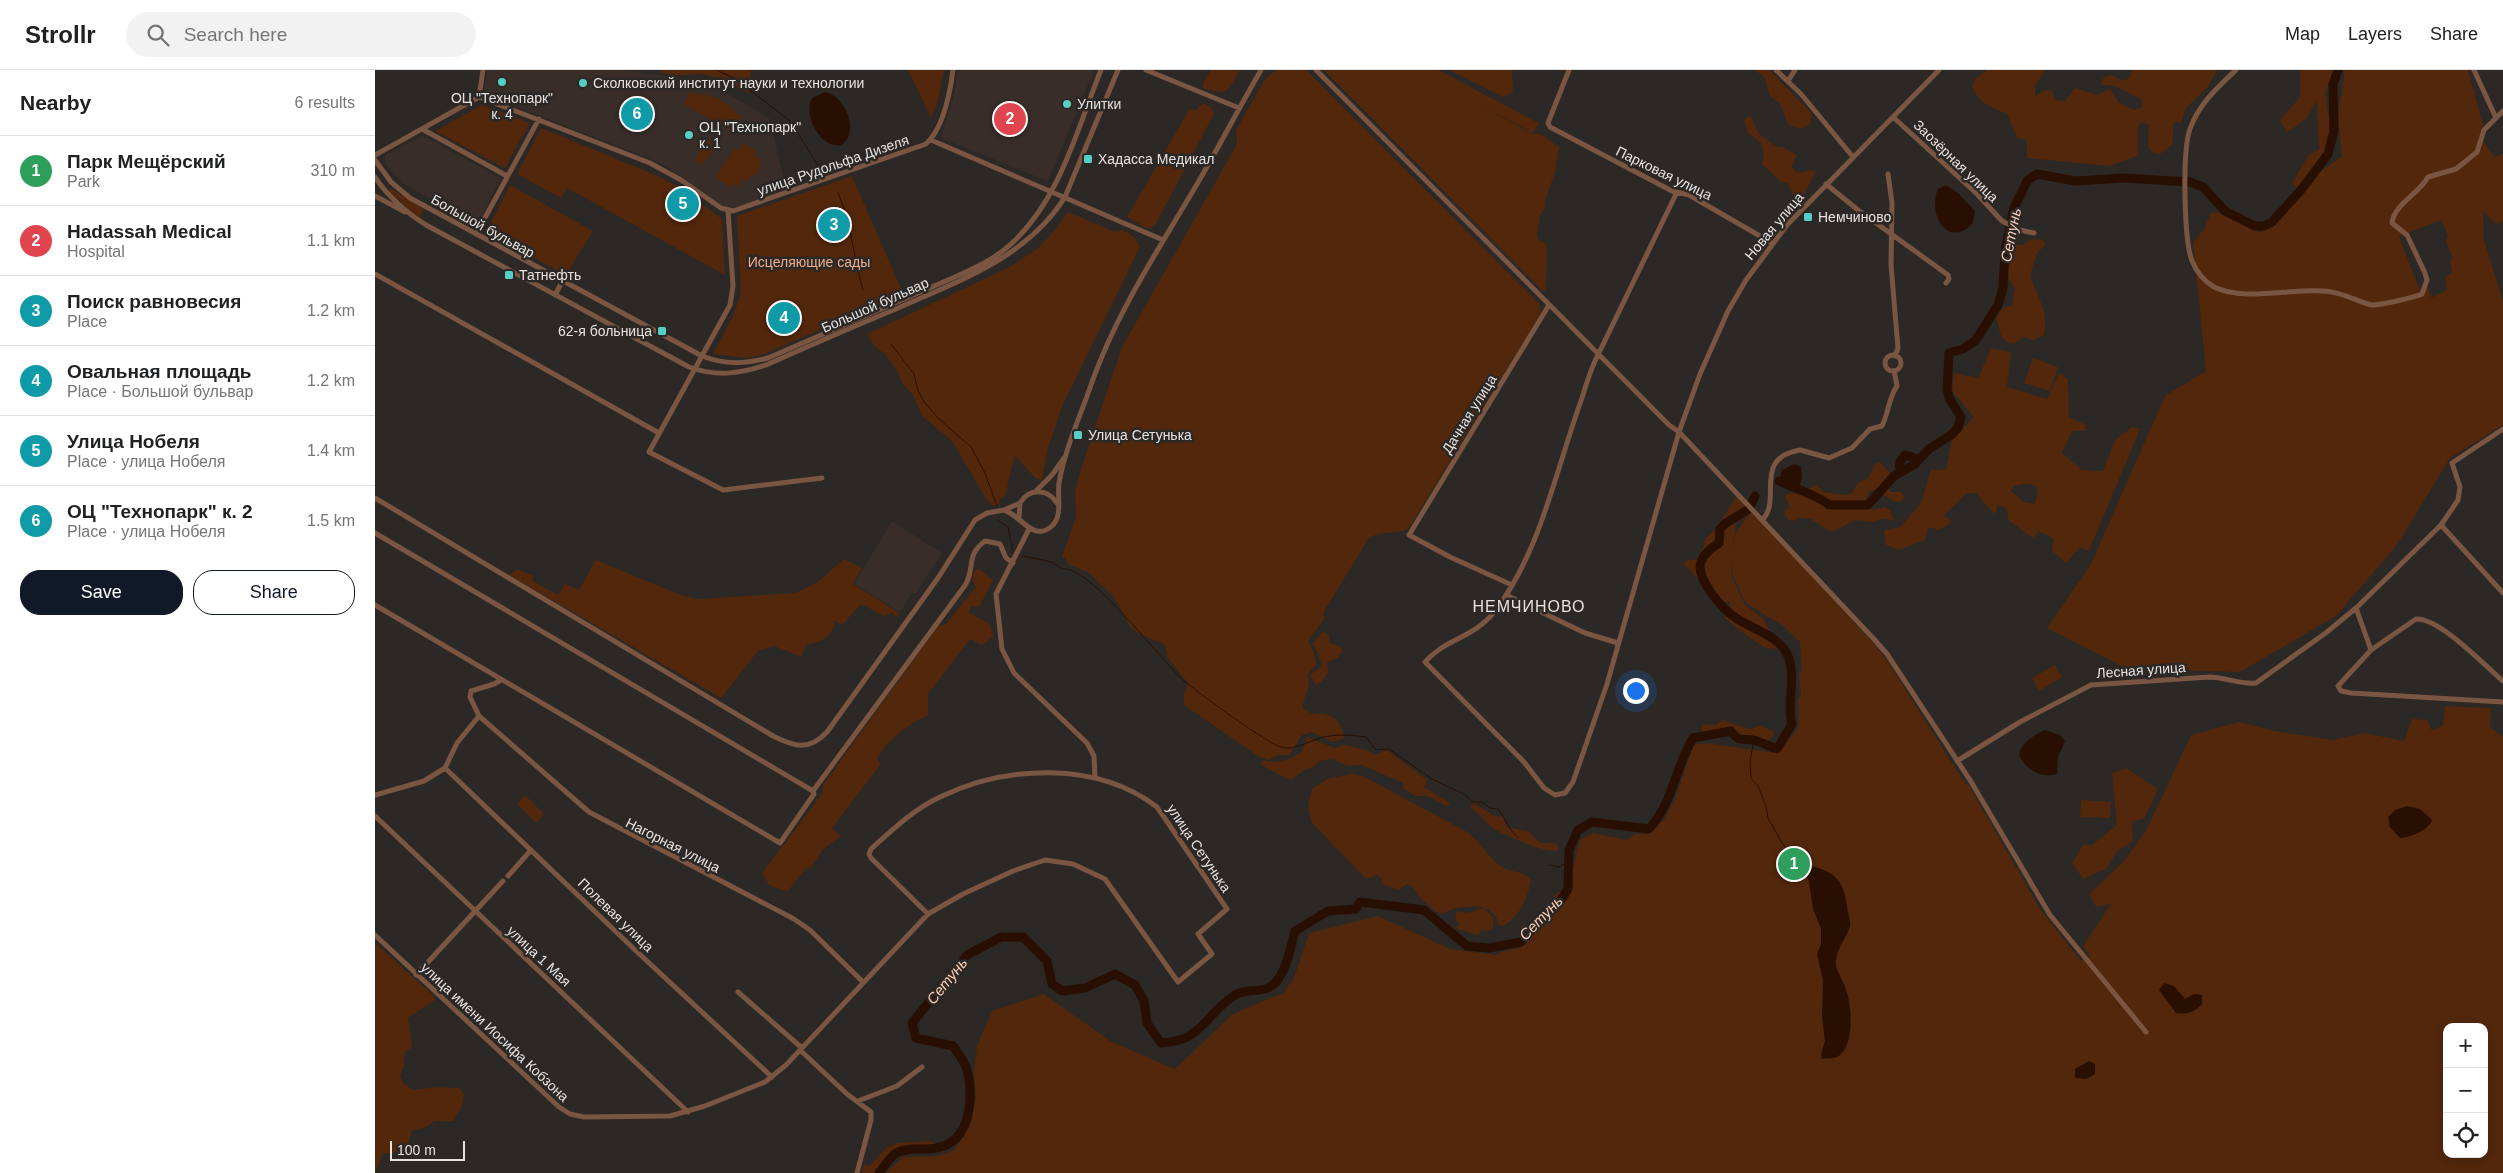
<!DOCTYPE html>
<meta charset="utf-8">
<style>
:root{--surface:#fff;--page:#f2f2f2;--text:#202124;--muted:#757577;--line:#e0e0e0;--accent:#111827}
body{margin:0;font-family:Helvetica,sans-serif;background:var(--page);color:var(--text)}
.controls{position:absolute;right:15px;bottom:15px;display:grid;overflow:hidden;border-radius:10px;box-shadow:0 2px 8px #0003}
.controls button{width:45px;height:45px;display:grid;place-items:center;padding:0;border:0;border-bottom:1px solid var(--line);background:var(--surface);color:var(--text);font:25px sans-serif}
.scale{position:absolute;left:15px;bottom:12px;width:75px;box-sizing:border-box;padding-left:5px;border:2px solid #e5e2e0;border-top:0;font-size:14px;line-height:18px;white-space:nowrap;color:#e5e2e0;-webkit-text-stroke:4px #2c2826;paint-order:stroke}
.you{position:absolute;left:1260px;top:620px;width:18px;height:18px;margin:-12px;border:4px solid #fff;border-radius:50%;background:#1a73e8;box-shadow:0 0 0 8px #1a73e833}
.badge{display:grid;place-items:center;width:32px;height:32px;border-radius:50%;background:var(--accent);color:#fff;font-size:16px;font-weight:700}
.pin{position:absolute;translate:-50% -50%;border:2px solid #fff;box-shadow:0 1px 5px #0006}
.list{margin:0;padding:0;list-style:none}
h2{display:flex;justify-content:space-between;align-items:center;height:65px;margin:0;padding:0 20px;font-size:21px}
h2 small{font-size:16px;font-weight:400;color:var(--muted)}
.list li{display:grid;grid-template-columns:32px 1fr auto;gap:15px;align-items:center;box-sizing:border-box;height:70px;padding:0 20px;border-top:1px solid var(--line)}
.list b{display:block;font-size:19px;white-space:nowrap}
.list p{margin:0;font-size:16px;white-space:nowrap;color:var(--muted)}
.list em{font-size:16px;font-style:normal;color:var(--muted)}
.actions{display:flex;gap:10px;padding:15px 20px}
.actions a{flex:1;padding:11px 0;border:1px solid var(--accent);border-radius:20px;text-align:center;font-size:18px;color:var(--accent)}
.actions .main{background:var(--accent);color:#fff}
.icon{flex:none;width:28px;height:28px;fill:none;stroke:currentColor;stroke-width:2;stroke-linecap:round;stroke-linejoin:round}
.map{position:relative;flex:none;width:2128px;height:1103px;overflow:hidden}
header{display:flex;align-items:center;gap:30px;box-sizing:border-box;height:70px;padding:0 25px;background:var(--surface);border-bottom:1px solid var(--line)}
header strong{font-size:24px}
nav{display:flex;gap:28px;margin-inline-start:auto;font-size:18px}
.search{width:350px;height:45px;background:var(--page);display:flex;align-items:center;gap:12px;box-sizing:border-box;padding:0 18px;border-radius:28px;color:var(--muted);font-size:19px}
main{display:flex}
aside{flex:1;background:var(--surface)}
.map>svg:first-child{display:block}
.built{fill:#382d28}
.green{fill:#52270c;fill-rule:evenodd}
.water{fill:#290f01}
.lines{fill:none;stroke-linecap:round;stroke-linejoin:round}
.stream{stroke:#290f01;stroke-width:1}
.river{stroke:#290f01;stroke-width:9}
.minor{stroke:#7a5541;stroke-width:5}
.poi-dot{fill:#55cec4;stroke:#2c2826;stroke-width:2}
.labels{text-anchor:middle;stroke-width:5;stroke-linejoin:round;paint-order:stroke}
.poi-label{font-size:14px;fill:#e5e2e0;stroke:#2c2826;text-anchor:start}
.street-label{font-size:14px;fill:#e5e2e0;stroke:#2c2826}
.park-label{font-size:14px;fill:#f1ac88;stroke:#2c2826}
.water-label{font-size:15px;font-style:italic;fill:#fdceb5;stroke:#2c2826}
.quarter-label{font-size:16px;letter-spacing:1px;fill:#e5e2e0;stroke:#2c2826}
</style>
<header>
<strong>Strollr</strong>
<div class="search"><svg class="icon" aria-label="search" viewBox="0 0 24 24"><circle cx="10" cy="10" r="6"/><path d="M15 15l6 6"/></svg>Search here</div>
<nav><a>Map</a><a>Layers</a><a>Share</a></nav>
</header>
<main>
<aside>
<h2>Nearby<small>6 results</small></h2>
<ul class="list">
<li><span class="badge" style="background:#2e9e5b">1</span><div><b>Парк Мещёрский</b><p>Park</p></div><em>310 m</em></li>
<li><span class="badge" style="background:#e0444e">2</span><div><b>Hadassah Medical</b><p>Hospital</p></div><em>1.1 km</em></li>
<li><span class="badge" style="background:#0f9aa8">3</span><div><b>Поиск равновесия</b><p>Place</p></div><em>1.2 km</em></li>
<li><span class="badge" style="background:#0f9aa8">4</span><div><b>Овальная площадь</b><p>Place · Большой бульвар</p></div><em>1.2 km</em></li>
<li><span class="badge" style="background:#0f9aa8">5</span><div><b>Улица Нобеля</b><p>Place · улица Нобеля</p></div><em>1.4 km</em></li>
<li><span class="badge" style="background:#0f9aa8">6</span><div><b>ОЦ &quot;Технопарк&quot; к. 2</b><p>Place · улица Нобеля</p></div><em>1.5 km</em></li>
</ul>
<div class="actions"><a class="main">Save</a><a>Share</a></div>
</aside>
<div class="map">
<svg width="2128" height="1103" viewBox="0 0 2128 1103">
<rect width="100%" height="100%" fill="#2c2826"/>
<path class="built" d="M112,0H246L323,10L343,18L394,48L412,121L364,138L348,137L288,94L109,24Z
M583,0H719L673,111L566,68L579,25Z
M48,66L126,108L102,155L29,114L10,94V85Z
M517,451L567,483L541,524L537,523L525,542L479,514Z"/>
<path class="green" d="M286,0H376L374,23L365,20L356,11C346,11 342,8 333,5C318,1 300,10 286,2Z
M533,0H569L563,31L556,48Z
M836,0H865C852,21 854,27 828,18V13Z
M901,0H931L1164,234L1166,243L1033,459C1020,465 1007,460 994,468L948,543L950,548L933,571L939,583L941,595L933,604L934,615L927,637L937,644C955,642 967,648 969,668L958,672L937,662L927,665L914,685H904L893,690L883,686L809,635V623L813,613L792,587L790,575L763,563L755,556L739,527L714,503L693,494L691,489L687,487L701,447L700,422L707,396L747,277L862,74L861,60L890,9Z
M949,0H1063L1164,53L1158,63L1098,31L1158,64H1166L1184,77L1180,102L1170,131L1171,136L1165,146L1162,164L1163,169L1172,175L1171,221H1168Z
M1074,0H1137L1138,22L1128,27Z
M1380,0H1395L1437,44L1435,55L1426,59L1413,54L1405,34L1395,26L1389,7Z
M1612,0H1671L1660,15V27L1668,21L1676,20L1681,30L1690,31L1700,18L1722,25L1735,19L1744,33L1759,40L1767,37V30L1741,16L1726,15L1728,8L1736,5L1749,11L1755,7L1756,0H1842L1833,17L1811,38L1806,53L1799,52L1797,75L1785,84L1778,83L1773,77L1774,55L1767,52L1763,56V86L1734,96L1652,88V70L1642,68L1632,44C1617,37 1602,33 1597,16L1600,9Z
M1927,0H1959L1950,23L1955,54L1953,74L1939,99L1922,118L1917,113L1934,84L1944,80L1942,31L1931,49L1912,63L1905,50L1925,27V2Z
M1970,0H2093L2108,55L2105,67L2119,87L2128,84V151L2121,154L2108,141L2109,170L2128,231V355L2075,388L2022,475L1961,546L1865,602L1753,599L1672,558L1716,494L1790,326L1831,301L1818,173L1829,159L1836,143L1842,142L1886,163L1946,101L1967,86L1963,45ZM2067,150L2073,167L2071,171L2077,187L2075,191L2077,202L2070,207L2072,220L2056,228L2053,217L2044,219L2024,166Z
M314,23C335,23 352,31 366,47L357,61L309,34Z
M828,33L836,37L839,44L780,155L773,159L752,147L815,38L820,41Z
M107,35L155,53L130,98L60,61Z
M1373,46L1376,47L1384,64L1402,77H1408L1422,85L1416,96L1422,103L1436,100L1441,102L1429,124H1417L1413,113L1406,112L1387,94L1389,85L1386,73L1373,63L1369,50Z
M166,58L283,106L305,118L347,149L350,205L192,118L186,128L142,104Z
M329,67L336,72L334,77L338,81L327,95L320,91Z
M368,73L381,82L379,85L386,90L384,94L387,96L381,106L377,104L372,111L368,109L363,116L360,114L357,118L340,107L360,78L363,81Z
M477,106L528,223L387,285L370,288L338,284L359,244L366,222L362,146Z
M135,115L218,161L191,205L111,162Z
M15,118L49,139L45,146L50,151L38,143L14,121Z
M693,142L740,162L748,160L759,167L765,177L688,334L673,378L667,410L660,408L640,385L630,426L625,429L624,434L619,436L611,429L577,371L547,346L538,325L527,313L523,302L510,284L499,276L492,264L635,197L663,178L680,160Z
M1657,169L1669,170L1670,175L1662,183L1655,205C1662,227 1674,240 1669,265L1659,270L1648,267L1639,274C1623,271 1626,261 1621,248L1627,239L1637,235L1640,218C1630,208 1627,186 1636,174L1647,175Z
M1616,278L1636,282L1632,317L1672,329L1684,303L1693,309L1694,347L1711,355L1710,361H1697L1687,383L1707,400L1728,401L1740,370L1757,357L1765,359L1714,481L1705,477L1691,493L1677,481L1678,468L1663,461L1658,468L1633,450L1632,439L1623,435L1620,445L1601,423H1592L1569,445L1577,452L1564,460L1553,457L1550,470L1524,480L1511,475L1509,460L1525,457L1546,433L1556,399L1571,400L1577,370L1599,347L1577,321L1579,303L1603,308ZM1650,414L1661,415L1663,419L1660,434L1649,432L1636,421L1639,416Z
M1658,288L1683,297L1675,321L1649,313Z
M1501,393H1506L1518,406L1514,416L1515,422H1526L1530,427L1526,431L1520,432L1500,420L1494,421L1490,432L1498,440L1509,437L1515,440L1519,450L1508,449L1497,452L1480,450L1460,461H1454L1436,449L1424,448L1420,451L1414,450L1410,446V440L1415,437L1410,426L1415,423L1427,424L1441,414L1448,422L1472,425L1477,423L1483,413L1493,408Z
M1361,427L1366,429L1371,439L1366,450L1361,452L1356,505L1370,535L1389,549L1394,560L1403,568L1404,573L1401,579C1397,578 1392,579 1389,577C1383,574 1352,552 1350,547L1356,537L1355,532H1338L1327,513L1308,493L1313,490L1324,489L1331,468L1340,460Z
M1376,441L1500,575L1513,592L1591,715L1593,714L1665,839L1706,891L1715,886L1708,876L1736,834L1721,837L1714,824L1750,790L1772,759L1816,665L1864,652L1900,661L1958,670L1989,663L2029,671L2037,649L2053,650L2056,660L2068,656L2070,636L2116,638L2115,657L2128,667V1103H511L528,1087L562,1086L579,1080L595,1056L601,1027L599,1001L602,976L617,941L669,924L735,971L800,999L858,944L908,923L919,908L934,863L1003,846L1075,879L1121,885C1130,878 1146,883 1152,870L1145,862V857L1149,855L1163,861L1173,844L1178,841L1179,825L1183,822H1191L1193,819L1205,770L1218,763L1252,770L1259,764H1274L1285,752L1288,751L1300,730L1318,675L1330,673L1402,683L1423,659L1424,638L1423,630L1426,625L1424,604L1427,602L1425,572L1408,556L1371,533L1357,504L1359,466ZM2072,957H2109V1084H2072Z
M469,489L487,498L478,514L524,543L523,547L516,543L509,546L486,534L468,554L457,551L460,555C455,569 443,573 430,575L427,587L399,576L383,581L346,628L134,505L142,499L159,506L157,511L183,525L190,514L204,520L221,490L303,524L322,529L420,523L443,512Z
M605,499L618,510L604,537L596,536L594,543L615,554L618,567L607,575L595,569L553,624V645C532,655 515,668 502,688L506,694L457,758L466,766L448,779L436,798H431L412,822L394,815L387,803L447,724L448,715L564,555H570L601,517L597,509L600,500Z
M948,562L954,565V573L965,576L968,581L963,588L952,592L953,603L946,612L940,615L935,605L946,597L947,594L938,573Z
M1680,595L1687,607L1664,621L1657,608Z
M1348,650L1374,659L1385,656L1398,661L1399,666L1390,673L1367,667L1357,660L1330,664L1326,659L1329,654L1341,655Z
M933,667L959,678L970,675L992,680L999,685L1012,680L1052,710L1049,717L1075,733L1072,736L1053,726H1040L1028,718V713L987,695L973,696L957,689L945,691L937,698L931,699L917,709H912L885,694L889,690C897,695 920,689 926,682C930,677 929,672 933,667Z
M1751,698L1783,719L1769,749L1757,751L1758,771L1742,781L1732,798L1708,809L1697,793L1708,775H1717L1742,755L1737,703Z
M977,704L988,706L1092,762C1106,773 1114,788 1127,797C1136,803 1148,800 1156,810C1154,825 1143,851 1127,856L1122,853V848L1114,840L1103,836L1081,838L1065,844L1047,830L1037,816L1032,814L1023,820L1007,814V809L1002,805L991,809L937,753L933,735L937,719L952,709Z
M150,725L169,744L161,753L142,734Z
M1706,730L1736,732L1735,748L1705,747Z
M1099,733L1117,745L1128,747L1131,757L1153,761L1165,773H1181L1184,778L1182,781C1168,782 1134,767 1121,760C1111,754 1104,743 1095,737Z
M1108,838L1118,847V858L1113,861L1107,860L1103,865L1077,857H1083L1084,854L1081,849V841L1092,843Z
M0,873L58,925L60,930L33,948L37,973L35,979L29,983V995L25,1006L28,1013L38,1020L63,1017L84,1018L89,1024L87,1036L78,1051H60L49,1058L38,1060C35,1064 36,1068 34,1072C29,1084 18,1083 8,1083L0,1103Z
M555,1071L560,1074L521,1081L500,1103H487L489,1094L495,1096L511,1078L522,1073Z"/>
<path class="water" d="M450,22C470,26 486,62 466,75C445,79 428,45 437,28Z
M1571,115L1583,123L1600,141L1598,153C1573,180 1552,144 1563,119Z
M1419,394L1426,397L1427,409L1423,420L1417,421L1407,417L1404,410L1407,400Z
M1670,660L1685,665L1690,671L1683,687L1682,704C1667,709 1649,699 1644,684C1646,672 1660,665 1670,660Z
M2032,736L2045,739L2057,750C2053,761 2036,767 2025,768L2015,757L2013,747L2020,740Z
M1432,795C1460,801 1469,810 1472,837C1473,843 1476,851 1475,856C1473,866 1462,877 1461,891C1460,900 1469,911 1471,920C1477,936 1480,978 1462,987C1458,989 1451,988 1447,989L1446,985L1450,971L1447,947L1448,910L1442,884L1446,874V859L1438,839L1434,812L1430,800Z
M1789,913L1799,916L1810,929L1819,924L1827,925V934C1820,942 1811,945 1801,943L1784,920Z
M1714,991L1720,994V1004L1711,1009L1700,1008V999Z"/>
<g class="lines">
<path class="stream" d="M341,0L359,8L415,51L446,100
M463,123C477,154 478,188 488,220
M516,274L539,304L543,321L550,333L563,348L596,377L610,403L622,436
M622,450L633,457L638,481
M648,486L677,492L687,499C712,493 788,592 808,610C822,622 895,676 909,678C923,679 936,670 949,667C962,664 978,665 991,667L1001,680L1014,679L1057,709L1089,724L1098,732H1107L1115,738L1123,739C1131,749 1134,760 1143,768
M1379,670L1375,691L1376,708L1383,716L1391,736L1393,748L1407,773L1415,782
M1174,795L1184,797L1194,791"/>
<path class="river" d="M1524,402L1525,392L1530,385L1543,389
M1404,411C1415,416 1448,428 1454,435H1493L1519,406L1540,394L1554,379L1576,365L1583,358L1586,347L1574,328L1572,320L1574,283L1588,279L1601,270L1623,235L1628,218L1630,182L1639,138L1652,111L1662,104L1701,111L1748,108L1815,112L1828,117L1850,141L1880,156H1889L1897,152L1926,120L1953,84L1959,61L1958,14L1963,0
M504,1103C509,1097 515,1087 521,1083C531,1078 541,1079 551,1079C583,1079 594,1056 595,1028C595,1003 593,996 578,976L541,968L537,953L592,885L626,867H648L672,891L677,914L687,921L710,918L740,904L760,915L769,931L772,953L786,973C828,971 829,945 860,925C875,916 892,927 904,908C913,895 916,875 920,861L953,841L981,839L985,832L1049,840L1092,876L1114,878L1146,872L1168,845L1186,830L1193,819L1194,780L1203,760L1217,752L1274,759C1298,733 1300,698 1318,668L1356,661C1364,674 1371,667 1382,671C1389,673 1394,677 1402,679L1417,654C1411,635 1422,607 1413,586C1405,566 1377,559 1361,548C1348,540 1320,508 1326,492C1329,483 1337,478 1344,473L1345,459L1351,453L1374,439L1380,426"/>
<path class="minor" d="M771,0L864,38
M941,0L1294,355L1304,362L1498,568L1512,584L1595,710L1675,845L1771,962
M1194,0L1173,53L1175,57L1297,121L1314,125L1397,173
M1401,0L1426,24L1478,87
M1861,0C1842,18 1823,35 1815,59C1807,81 1809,170 1817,191C1822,203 1829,211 1839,217C1869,232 1916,218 1949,221C1967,222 1979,230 1996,235C2002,236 2041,227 2047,224L2052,210L2050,203L2032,165L2017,153C2019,134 2044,124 2053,107L2081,99L2102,82L2109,60L2128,41
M2099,0L2121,48
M1413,11L1420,0
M104,27L275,93L306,110L346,138L358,141L551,74C569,58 575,23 578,0
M104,27L108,0
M1518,47L1601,123L1627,151L1645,160L1659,163
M47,59L132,106
M556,70L788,170
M0,85L104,27
M0,90L16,112L35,128L327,286C350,295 370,294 393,288L580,207C600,198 620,189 636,174C685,130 702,59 726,0
M1513,104L1517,133L1516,195L1523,278L1520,286
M0,107C13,127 31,142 51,155L314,297C341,307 364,304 391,295C434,276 477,257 521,239C583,211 652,188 690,127L743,0
M1451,114L1483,140L1573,205L1574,209L1571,213
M1302,122C1275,177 1248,233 1221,289C1215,301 1211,315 1207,328C1181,399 1166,481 1120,541C1098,569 1071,568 1050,592L1149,692L1169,718L1180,725L1190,723L1198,712L1232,614L1304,362L1325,304L1353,241L1371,210L1412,155L1564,0
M0,126L30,142
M353,140L358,216L355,235L274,382L348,420L447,408
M101,164L164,49
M0,204L284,363
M180,225L187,212
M1510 293a8 8 0 1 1 16 0a8 8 0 1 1-16 0Z
M661,421L677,405L689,388
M0,428L398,666C420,677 434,681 452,662L563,508L600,450L612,443L629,440L645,433
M629,440C646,445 658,473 677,456C688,446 682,426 684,413C690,378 706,345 717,312C743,239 786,176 825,109C846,73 865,36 886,0
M644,448L645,433C654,418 672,418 682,433
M1388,449C1407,429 1377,388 1425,380L1454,388L1477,378L1495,359L1507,356C1514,342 1513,329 1522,316L1519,301
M2066,455L2083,430L2085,417L2077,393L2128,359
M654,459L621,524L627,579L639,603L712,673L719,686L720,708
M0,463L438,721
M1137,515L1075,487L1034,465L1174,235
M1131,525L1210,563L1243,573
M0,535L405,773L439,724L438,721L591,514C600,496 591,485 610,471L625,474L631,488L638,493
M1981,538L1996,580
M2128,611C2109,595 2065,548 2041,549L1996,580L1963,616L1966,621L1976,623L2128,632
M104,646L214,742L419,849L435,860L488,912
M1582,691L1645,652L1716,615L1834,607C1850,607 1865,615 1881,613L1952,562L1981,538L2066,455L2128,523
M70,698L259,879L397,1007
M0,725L49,711L70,698L82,673L104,646L95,627L96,621L119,614L126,610
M0,746L313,1042
M133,806L156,780
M0,865L184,1037L195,1044L209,1047L295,1046L330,1036L390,1012L411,995L553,844L588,824L638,801L670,790L698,794L730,809L803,912L837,884L823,864L852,839L782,737C722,691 631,695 565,727C539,739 517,760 496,779L494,784L496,788L553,844
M41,905L128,811
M363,922L427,978
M425,980L472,1024L496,1042V1050L482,1103
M483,1031L522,1016L547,997"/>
</g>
<g class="poi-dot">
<circle cx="127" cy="12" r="5"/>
<circle cx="208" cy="13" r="5"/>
<circle cx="692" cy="34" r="5"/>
<circle cx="314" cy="65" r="5"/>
<rect x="708" y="84" width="10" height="10" rx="2.5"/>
<rect x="1428" y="142" width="10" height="10" rx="2.5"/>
<rect x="129" y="200" width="10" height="10" rx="2.5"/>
<rect x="282" y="256" width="10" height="10" rx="2.5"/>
<rect x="698" y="360" width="10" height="10" rx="2.5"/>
</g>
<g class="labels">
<g class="poi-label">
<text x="218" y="18">Сколковский институт науки и технологии</text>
<text x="127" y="33" text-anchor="middle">ОЦ "Технопарк"<tspan x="127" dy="16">к. 4</tspan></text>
<text x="702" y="39">Улитки</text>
<text x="324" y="62">ОЦ "Технопарк"<tspan x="324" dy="16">к. 1</tspan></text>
<text x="723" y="94">Хадасса Медикал</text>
<text x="1443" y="152">Немчиново</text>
<text x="144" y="210">Татнефть</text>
<text x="277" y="266" text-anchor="end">62-я больница</text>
<text x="713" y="370">Улица Сетунька</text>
</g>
<g class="street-label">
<text transform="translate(1581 91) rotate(44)" y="5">Заозёрная улица</text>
<text transform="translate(458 95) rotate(-19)" y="5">улица Рудольфа Дизеля</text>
<text transform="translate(1289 103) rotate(26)" y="5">Парковая улица</text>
<text transform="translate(108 156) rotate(29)" y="5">Большой бульвар</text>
<text transform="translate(1399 156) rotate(-50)" y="5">Новая улица</text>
<text transform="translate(500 235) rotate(-24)" y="5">Большой бульвар</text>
<text transform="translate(1094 344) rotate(-58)" y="5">Дачная улица</text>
<text transform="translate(1766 600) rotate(-4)" y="5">Лесная улица</text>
<text transform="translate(298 775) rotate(27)" y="5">Нагорная улица</text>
<text transform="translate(824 778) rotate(56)" y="5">улица Сетунька</text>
<text transform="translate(241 845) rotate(44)" y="5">Полевая улица</text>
<text transform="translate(164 886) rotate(43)" y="5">улица 1 Мая</text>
<text transform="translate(120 962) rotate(43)" y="5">улица имени Иосифа Кобзона</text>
</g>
<g class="park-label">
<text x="434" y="197">Исцеляющие сады</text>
</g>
<g class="water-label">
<text transform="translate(1636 165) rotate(-79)" y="5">Сетунь</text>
<text transform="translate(1166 848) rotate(-46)" y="5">Сетунь</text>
<text transform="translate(572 911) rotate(-51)" y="5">Сетунь</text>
</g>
<g class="quarter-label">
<text x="1154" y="542">НЕМЧИНОВО</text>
</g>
</g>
</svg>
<div class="controls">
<button>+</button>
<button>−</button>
<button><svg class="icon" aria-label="locate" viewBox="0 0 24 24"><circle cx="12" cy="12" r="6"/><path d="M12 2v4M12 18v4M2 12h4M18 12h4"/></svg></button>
</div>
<div class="scale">100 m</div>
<div class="you"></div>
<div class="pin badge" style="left:1419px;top:794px;background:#2e9e5b">1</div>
<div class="pin badge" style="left:635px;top:49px;background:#e0444e">2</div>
<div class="pin badge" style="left:459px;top:155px;background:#0f9aa8">3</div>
<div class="pin badge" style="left:409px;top:248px;background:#0f9aa8">4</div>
<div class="pin badge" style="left:308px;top:134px;background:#0f9aa8">5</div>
<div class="pin badge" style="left:262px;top:44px;background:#0f9aa8">6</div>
</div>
</main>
